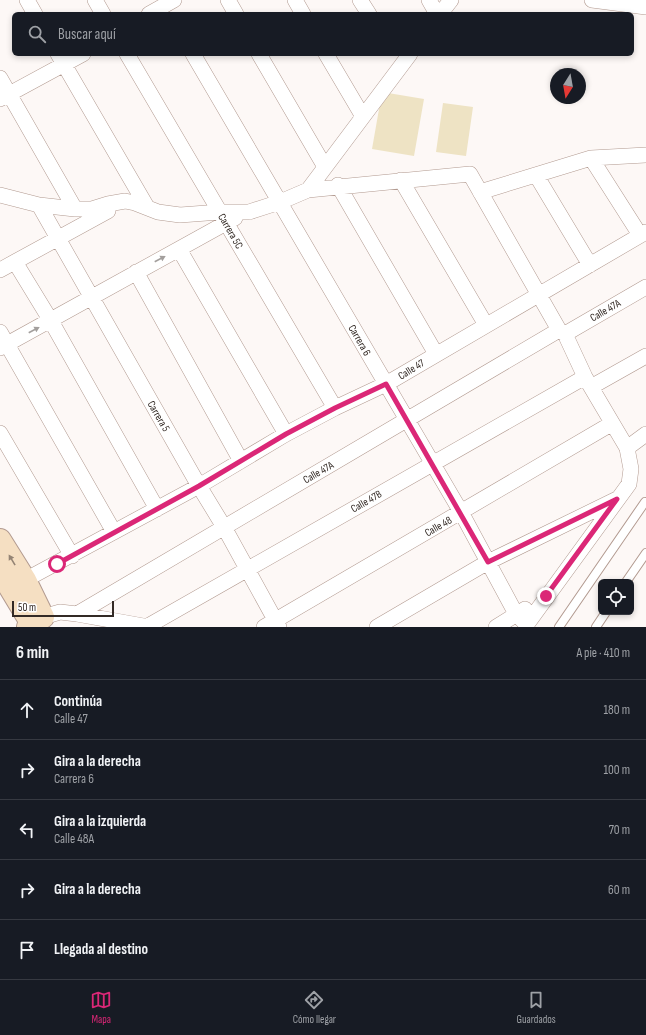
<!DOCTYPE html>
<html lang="es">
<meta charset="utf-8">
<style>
:root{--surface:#171b24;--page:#20242c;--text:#f1f3f6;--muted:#9ea1a6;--line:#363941;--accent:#db2777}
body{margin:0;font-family:"Sofia Sans Condensed",sans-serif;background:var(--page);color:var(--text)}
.controls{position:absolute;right:12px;bottom:12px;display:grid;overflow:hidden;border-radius:6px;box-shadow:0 2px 6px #0003}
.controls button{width:36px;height:36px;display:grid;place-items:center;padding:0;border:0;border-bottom:1px solid var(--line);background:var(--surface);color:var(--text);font:20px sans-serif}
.compass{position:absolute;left:550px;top:68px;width:36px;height:36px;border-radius:50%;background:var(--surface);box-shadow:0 2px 6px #0003;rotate:191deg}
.scale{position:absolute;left:12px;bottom:10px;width:102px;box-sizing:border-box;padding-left:4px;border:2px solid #332a25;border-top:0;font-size:11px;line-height:14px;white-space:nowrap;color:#332a25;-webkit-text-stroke:3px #fff;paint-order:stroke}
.stop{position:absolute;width:12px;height:12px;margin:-9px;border:3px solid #db2777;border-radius:50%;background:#fff}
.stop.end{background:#db2777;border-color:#fff;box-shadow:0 1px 4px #0008}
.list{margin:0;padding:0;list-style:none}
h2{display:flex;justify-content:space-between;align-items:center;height:52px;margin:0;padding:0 16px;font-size:17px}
h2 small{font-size:13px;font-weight:400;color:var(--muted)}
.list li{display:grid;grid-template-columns:26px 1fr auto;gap:12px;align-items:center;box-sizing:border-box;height:60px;padding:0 16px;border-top:1px solid var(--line)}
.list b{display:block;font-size:15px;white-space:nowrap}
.list p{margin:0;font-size:13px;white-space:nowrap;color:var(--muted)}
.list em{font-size:13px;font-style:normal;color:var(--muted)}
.icon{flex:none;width:22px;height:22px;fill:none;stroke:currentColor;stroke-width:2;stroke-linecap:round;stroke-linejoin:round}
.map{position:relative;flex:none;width:646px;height:627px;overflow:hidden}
.search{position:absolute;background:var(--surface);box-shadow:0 2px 6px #0003;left:12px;right:12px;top:12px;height:44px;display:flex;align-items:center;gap:10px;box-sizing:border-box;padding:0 14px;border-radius:6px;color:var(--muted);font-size:15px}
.sheet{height:352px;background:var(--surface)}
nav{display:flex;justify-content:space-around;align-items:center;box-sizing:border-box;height:56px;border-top:1px solid var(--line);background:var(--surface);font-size:11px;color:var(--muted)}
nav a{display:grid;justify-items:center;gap:2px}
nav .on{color:var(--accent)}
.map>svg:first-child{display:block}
.green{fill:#eee3c4}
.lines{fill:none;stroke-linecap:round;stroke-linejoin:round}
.lane-casing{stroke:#b29a90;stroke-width:10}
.street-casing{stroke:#b29a90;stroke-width:16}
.secondary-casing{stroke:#b29a90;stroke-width:24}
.lane{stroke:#fff;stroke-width:8}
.street{stroke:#fff;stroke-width:15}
.secondary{stroke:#f5dfc2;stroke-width:22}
.oneway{fill:#a39f9d}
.oneway2{fill:#948474}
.route{stroke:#db2777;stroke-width:5}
.labels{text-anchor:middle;stroke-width:3;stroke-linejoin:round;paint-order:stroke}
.street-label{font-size:11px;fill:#332a25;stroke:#fff}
</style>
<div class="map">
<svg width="646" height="627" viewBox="0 0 646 627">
<rect width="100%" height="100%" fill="#fdf8f6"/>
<path class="green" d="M382,92L424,99L414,156L372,149Z
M443,103L473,107L466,156L436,152Z"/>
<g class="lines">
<g class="lane-casing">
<path id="lane" d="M626,582L646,553
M559,627L645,502
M596,627L606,612"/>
</g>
<g class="street-casing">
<path id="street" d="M27,0L35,14
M95,0L103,14
M228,0L236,14
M295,0L303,14
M360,0L369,14
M429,0L437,14
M592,0L646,7
M149,14L174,0
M440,14L451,0
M58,54L147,207
M127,54L335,408
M193,54L461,512L516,614L527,625
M259,54L325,167
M326,54L362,115
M0,78L75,209
M0,99L83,54
M591,158L640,235
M536,175L590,265
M401,180L486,325
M338,185L436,354
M308,190L410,54
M480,192L591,158L646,155
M0,195L39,205L75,209H92L108,204L125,201L135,203L158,212L180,215L220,212H249L280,202L308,190L470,174L559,330L565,334L585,377L627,448
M39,205L199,486L224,527L279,627
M179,249L286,434
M15,262L51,321L157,509
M0,270L108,211
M136,272L241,461
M0,332L114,532
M565,334L646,287
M0,348L235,218
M591,387L646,356
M0,433L72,556
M25,580L199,486L286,434L335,408L386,384L646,232
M77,614L559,330
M43,617L60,612L77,614L149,627
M148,626L585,377
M264,627L611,424
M377,627L488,562L617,499
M496,627L525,609
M525,627L629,484L631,469L627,448L646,434"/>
</g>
<g class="secondary-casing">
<path id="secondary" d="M0,540L25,580L43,617L28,627
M0,571L32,624"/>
</g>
<use href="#lane" class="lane"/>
<use href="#street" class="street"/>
<use href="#secondary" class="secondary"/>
</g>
<defs><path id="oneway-solid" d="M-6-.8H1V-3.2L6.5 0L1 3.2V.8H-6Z"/></defs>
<g class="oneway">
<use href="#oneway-solid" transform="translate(160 259) rotate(-28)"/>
<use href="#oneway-solid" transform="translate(34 330) rotate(-28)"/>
</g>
<use class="oneway2" href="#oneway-solid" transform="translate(12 560) rotate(-121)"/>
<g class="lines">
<path class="route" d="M57,564L199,486L286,434L335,408L386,384L488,562L617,499L546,596"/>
</g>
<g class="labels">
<g class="street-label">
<text transform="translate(231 231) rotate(60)" y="4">Carrera 5C</text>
<text transform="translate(605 310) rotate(-30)" y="4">Calle 47A</text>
<text transform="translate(360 340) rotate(60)" y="4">Carrera 6</text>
<text transform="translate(411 369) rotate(-32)" y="4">Calle 47</text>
<text transform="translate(159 416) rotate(60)" y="4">Carrera 5</text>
<text transform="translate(318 472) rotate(-30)" y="4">Calle 47A</text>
<text transform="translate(366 501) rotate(-30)" y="4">Calle 47B</text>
<text transform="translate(438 526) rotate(-30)" y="4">Calle 48</text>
</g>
</g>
</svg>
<div class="controls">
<button><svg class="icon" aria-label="locate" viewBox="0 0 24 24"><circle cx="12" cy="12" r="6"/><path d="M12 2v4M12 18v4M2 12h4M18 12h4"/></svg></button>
</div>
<svg class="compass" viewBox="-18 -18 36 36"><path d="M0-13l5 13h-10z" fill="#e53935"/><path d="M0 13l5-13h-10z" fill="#9ea1a6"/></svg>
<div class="scale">50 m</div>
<div class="stop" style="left:57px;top:564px"></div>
<div class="stop end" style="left:546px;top:596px"></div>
<div class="search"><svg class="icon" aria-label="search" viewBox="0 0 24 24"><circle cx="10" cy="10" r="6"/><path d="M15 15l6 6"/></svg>Buscar aquí</div>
</div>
<section class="sheet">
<h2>6 min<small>A pie · 410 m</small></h2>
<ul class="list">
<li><svg class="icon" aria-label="ahead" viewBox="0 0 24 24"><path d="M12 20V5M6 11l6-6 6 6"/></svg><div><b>Continúa</b><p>Calle 47</p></div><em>180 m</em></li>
<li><svg class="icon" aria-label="right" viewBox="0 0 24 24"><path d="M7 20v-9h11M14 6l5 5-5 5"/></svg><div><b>Gira a la derecha</b><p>Carrera 6</p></div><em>100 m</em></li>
<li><svg class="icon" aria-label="left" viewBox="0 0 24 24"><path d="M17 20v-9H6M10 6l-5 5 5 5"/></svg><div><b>Gira a la izquierda</b><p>Calle 48A</p></div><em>70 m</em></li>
<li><svg class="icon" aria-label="right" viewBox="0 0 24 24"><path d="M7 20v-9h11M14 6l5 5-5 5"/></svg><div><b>Gira a la derecha</b></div><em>60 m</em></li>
<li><svg class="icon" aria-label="arrive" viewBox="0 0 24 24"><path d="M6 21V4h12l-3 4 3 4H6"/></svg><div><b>Llegada al destino</b></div></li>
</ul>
</section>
<nav>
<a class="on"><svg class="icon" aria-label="map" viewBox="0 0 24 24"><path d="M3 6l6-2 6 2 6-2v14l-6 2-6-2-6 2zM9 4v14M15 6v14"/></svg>Mapa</a>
<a><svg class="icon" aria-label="directions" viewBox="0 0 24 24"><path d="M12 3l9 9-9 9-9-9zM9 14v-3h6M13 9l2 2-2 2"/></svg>Cómo llegar</a>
<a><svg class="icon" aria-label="saved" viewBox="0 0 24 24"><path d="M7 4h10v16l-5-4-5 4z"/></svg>Guardados</a>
</nav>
